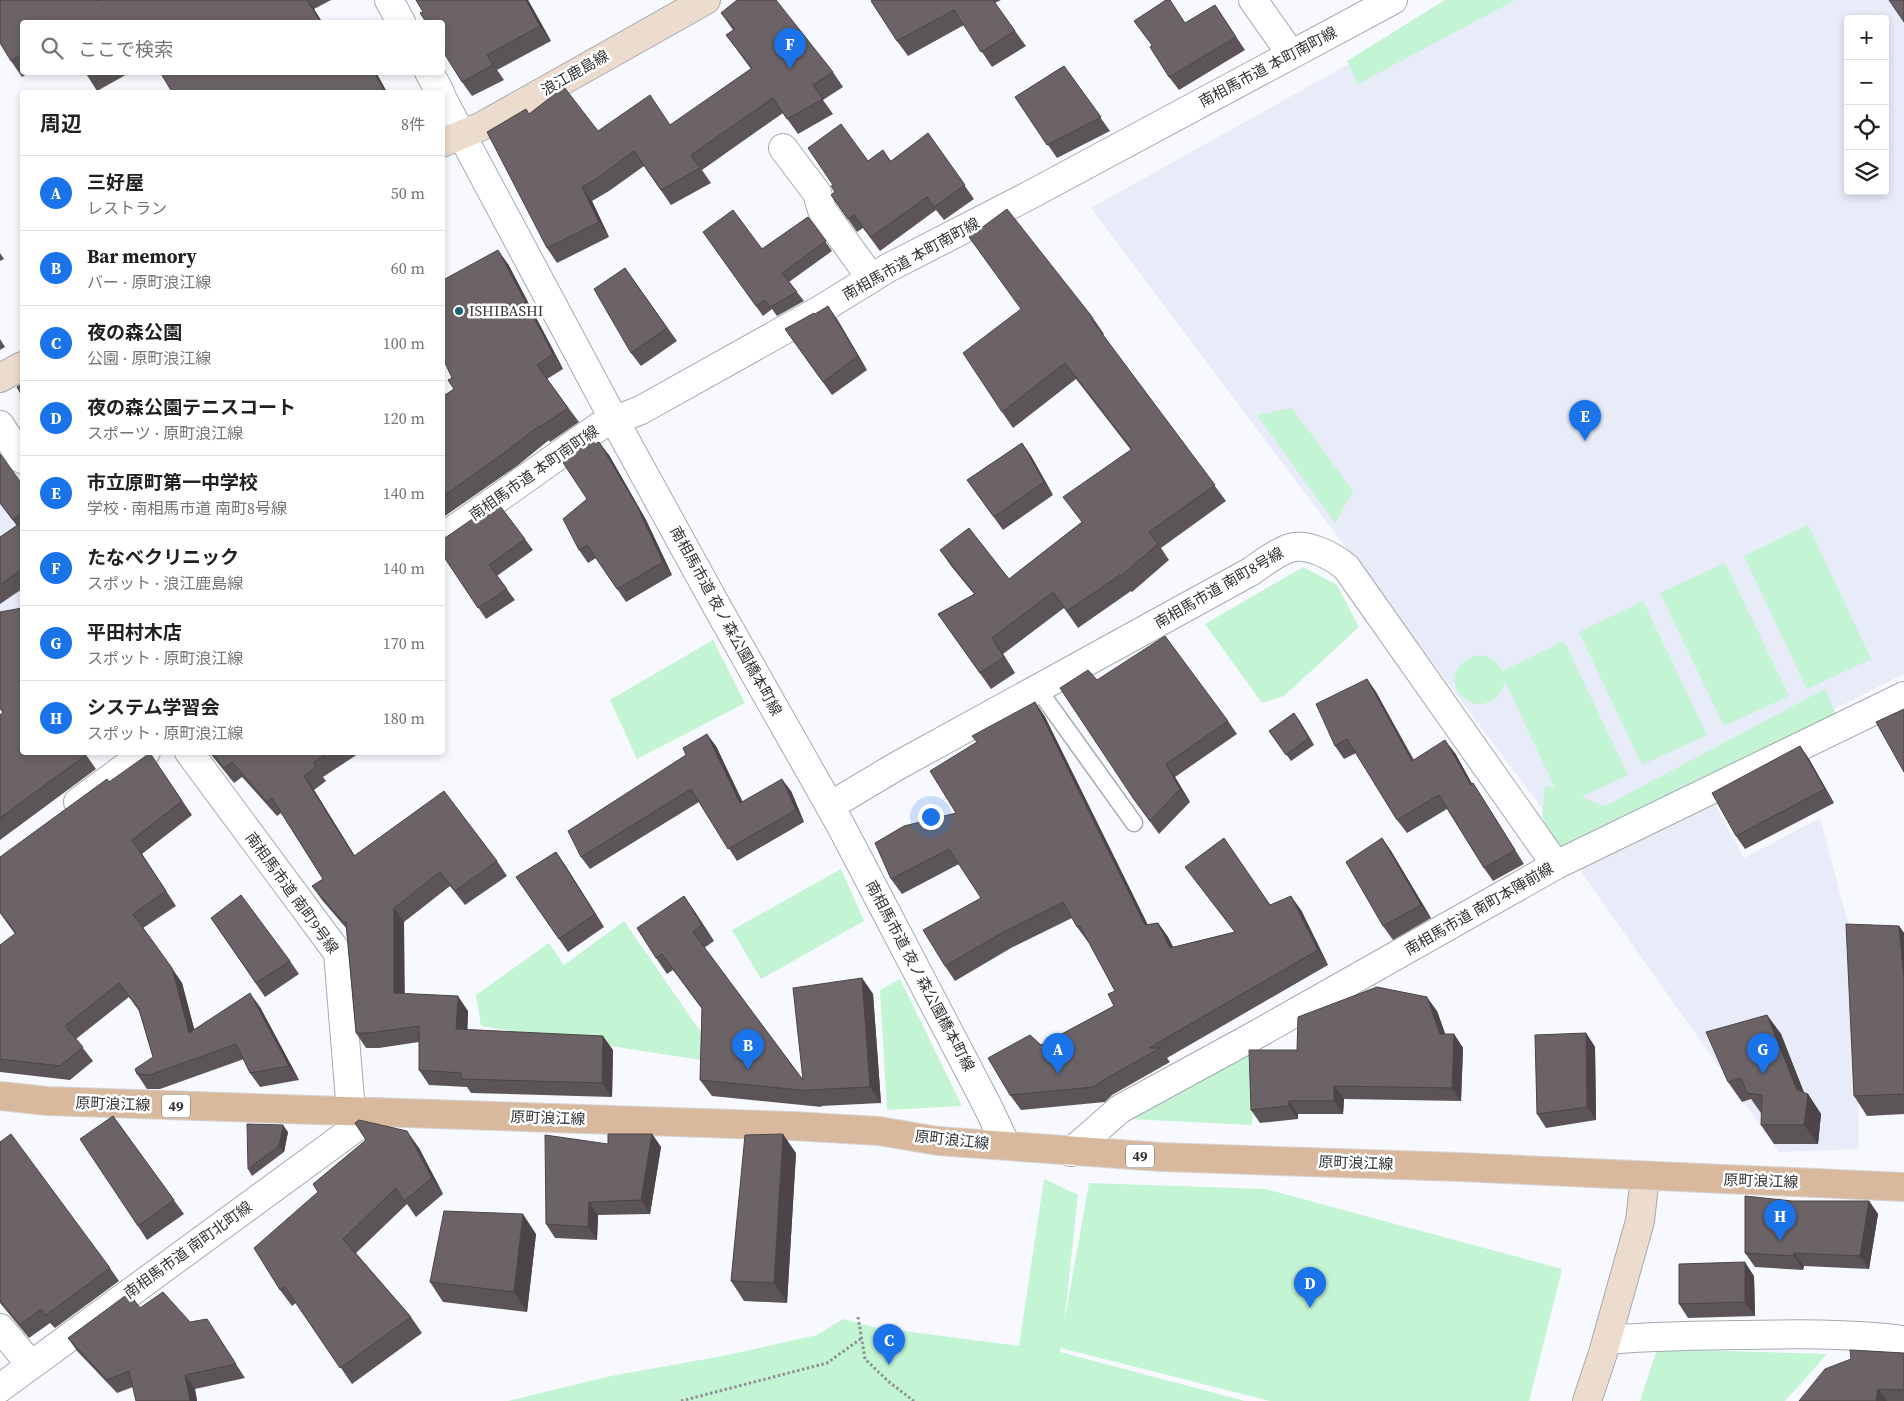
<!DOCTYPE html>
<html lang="ja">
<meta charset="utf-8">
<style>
:root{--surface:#fff;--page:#f6f6f6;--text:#202124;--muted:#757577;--line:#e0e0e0;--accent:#1a73e8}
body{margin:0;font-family:"Source Serif 4","Noto Sans JP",serif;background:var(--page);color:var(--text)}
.controls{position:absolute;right:15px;top:15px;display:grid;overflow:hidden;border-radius:5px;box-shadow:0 2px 8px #0003}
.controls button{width:45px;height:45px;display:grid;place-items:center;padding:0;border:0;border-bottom:1px solid var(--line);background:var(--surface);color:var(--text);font:25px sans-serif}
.you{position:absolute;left:930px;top:816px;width:18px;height:18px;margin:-12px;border:4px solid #fff;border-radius:50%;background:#1a73e8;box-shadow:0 0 0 8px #1a73e833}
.badge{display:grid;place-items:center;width:32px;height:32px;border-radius:50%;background:var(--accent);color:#fff;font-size:16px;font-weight:700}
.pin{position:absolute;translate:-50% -41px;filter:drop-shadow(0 1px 2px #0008)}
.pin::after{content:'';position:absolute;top:26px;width:18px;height:15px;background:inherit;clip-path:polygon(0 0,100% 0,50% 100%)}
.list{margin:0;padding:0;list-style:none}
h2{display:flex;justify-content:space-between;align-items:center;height:65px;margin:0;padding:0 20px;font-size:21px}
h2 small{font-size:16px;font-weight:400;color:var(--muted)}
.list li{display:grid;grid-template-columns:32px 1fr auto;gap:15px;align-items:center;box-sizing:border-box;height:75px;padding:0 20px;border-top:1px solid var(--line)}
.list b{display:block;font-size:19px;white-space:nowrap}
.list p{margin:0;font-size:16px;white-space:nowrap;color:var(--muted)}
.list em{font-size:16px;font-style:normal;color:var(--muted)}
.icon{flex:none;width:28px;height:28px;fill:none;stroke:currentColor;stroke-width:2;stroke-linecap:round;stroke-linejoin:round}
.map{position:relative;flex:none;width:1904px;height:1401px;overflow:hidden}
.search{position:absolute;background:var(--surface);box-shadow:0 2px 8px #0003;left:20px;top:20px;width:425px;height:55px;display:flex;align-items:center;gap:12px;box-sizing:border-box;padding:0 18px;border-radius:5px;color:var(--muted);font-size:19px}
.panel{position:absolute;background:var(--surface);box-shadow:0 2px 8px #0003;left:20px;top:90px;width:425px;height:665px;border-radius:5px}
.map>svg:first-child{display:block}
.built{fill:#e7ecf8;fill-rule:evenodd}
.green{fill:#c3f4d4}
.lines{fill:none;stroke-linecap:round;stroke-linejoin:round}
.lane-casing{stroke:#a6a9b1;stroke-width:19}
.street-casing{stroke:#a6a9b1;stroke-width:30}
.secondary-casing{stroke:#a6a9b1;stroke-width:30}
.primary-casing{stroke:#d6d6d7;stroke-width:30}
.path{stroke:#8f9195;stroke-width:3;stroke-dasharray:2.5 2.5;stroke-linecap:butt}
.lane{stroke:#fff;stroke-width:16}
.street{stroke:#fff;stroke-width:28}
.secondary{stroke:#ecdcce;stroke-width:28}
.primary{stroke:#d9b99d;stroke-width:28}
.wall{fill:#5c5558}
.shaded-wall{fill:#4b4547}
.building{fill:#6b6366;stroke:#4b4547}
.poi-dot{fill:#1f6074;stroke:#fff;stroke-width:2}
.labels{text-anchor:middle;stroke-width:5;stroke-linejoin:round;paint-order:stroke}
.shield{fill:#fff;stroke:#707072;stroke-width:1}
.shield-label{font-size:14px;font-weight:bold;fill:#323336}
.street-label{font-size:15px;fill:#323336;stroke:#fff}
.poi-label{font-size:15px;fill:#323336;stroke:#fff;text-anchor:start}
</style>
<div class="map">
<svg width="1904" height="1401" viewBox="0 0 1904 1401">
<rect width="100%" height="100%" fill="#f7f9fe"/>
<path class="built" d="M1463,0H1904V674L1568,843L1091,208ZM1848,19H1885V191H1848Z
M0,438L22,475V619L0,644Z
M1715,804L1744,858L1820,818L1855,949L1859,1149L1779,1152L1579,869Z"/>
<path class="green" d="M1445,0H1515L1358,84L1347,61Z
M1292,408L1353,491L1335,523L1257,415Z
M1808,525L1871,659L1807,689L1744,556Z
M1725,563L1789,696L1724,726L1660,593Z
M1303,567L1337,585L1359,627L1284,696L1262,703L1205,624Z
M1643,601L1707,735L1642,765L1579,632Z
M713,640L745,703L637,759L610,700Z
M1564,641L1628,775L1581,797L1605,806L1825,689L1838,719L1560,849L1542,817L1545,785L1555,788L1505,681C1502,691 1497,700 1486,703C1478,706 1470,703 1464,698C1434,674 1483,633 1502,671Z
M841,869L864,921L761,979L732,930Z
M624,921L705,1038L701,1060L481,1026L476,995L549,943L564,965Z
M900,979L962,1106L887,1110L880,990Z
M1253,1047L1252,1125L1129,1119Z
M1044,1179L1078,1195L1064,1324L1089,1183L1265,1189L1562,1269L1529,1401H1270L1061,1348L1060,1352L1245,1401H508L611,1376L728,1355L817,1335L843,1319L873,1327L1019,1346Z
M1657,1349L1827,1354L1785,1401H1640Z"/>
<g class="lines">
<g class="lane-casing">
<path id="lane" d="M1038,689L1134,823"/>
</g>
<g class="street-casing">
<path id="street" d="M389,0L401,22
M1253,0L1291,54
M429,72L440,92
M442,98L605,403L716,605L840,824L987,1105L1006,1145
M783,148L817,193L822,210L871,278
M0,425L22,459
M442,538L600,426L641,410L820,310L888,268L1028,196L1393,0
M189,752L338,953L351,1112
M78,802L146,752
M830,806L897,766L1250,572C1262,564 1274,554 1287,549C1306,541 1332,556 1346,567L1556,865
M1071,1152L1120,1109L1252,1037L1556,865L1904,696
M0,1328L31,1365
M1607,1340C1650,1336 1693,1336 1736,1335C1792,1334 1848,1333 1904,1340
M0,1388L377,1112"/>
</g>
<g class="secondary-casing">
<path id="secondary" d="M442,143L482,126L706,0
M0,378L22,366
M1587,1401L1603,1353L1640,1221L1645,1176"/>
</g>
<g class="primary-casing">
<path id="primary" d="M0,1096L47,1101L793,1126L879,1131L938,1141L1161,1157L1459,1167L1904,1187"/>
</g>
<path class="path" d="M858,1317L865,1359L889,1382L914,1401
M681,1401L827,1363L862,1338"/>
<use href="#lane" class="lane"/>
<use href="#street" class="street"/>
<use href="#secondary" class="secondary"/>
<use href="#primary" class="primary"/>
</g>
<path class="wall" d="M0,0H331L314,9L322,22H22V72H30L22,77L11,61Z
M528,0L551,41L497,70L504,80L472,96L462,82L423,12Z
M872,0H1001L995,3L1026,46L992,67L964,25L908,56L897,41Z
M1215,5L1245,50L1179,90L1169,77L1152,45L1134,21L1186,23Z
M721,13L833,72L843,87L823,100L833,114L798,134L783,113L702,170L711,183L671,205L644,166L609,191L592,201L609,237L557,263L547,248L529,113L598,131L671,125L751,69L726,35L733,30Z
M1064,66L1110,131L1057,158L1015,97Z
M85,72H131L97,91Z
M928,133L974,199L944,220L936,210L880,251L863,228L857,232L831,195L835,192L868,161L883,150L891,161Z
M808,217L832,251L789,282L804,301L777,316L772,309L763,316L703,232L762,249Z
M0,253L4,259L0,261Z
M508,264L563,369L547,379L579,422L550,442L549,440L517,466L442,518V397L454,389L452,378L442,356V275L445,279Z
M625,268L677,341L641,366L631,353Z
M815,314L837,319L867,370L832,395L785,329Z
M1093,318L1104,334L1103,335L1226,501L1161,548L1169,560L1132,592L1131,591L1078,628L1064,608L1003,654L1015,673L991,689L938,614L974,594L951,566L940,550L1009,579L1081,523L1131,450L1076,379L1013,428L1002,412Z
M0,339L5,347L0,350Z
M1022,443L1031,456L1053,495L1003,530L967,480Z
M595,444L609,455L646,520L672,575L626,602L596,558L588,563L579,550Z
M22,484V589L0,604V537L17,526L0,503Z
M525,539L533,550L497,576L515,600L486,619L442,554Z
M0,612L22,752H84L96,769L0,840V715L3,713L0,709Z
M1367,679L1376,692L1414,760L1455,753L1472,784L1482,797L1524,864L1493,881L1484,868L1447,809L1407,833L1397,820L1356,753L1344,759L1335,746Z
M1097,680L1228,721L1237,734L1175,777L1190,802L1159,834L1133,798Z
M1035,702L1045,717L1148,925L1158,923L1168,937L1173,947L1235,932L1185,867L1271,905L1301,910L1328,965L1167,1058L1170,1062L1112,1095L1105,1102L1021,1110L1010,1095L1041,1045L1114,1006L1115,991L1088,941V942L1077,927L1072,918L1011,948L955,981L945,966L981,898L959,864L902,894L891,879L956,813L977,742Z
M1299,720L1314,745L1291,761L1269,731Z
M716,746L742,802L791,791L804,822L737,861L699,802L590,869L581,857Z
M1800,746L1809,759L1834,803L1745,849L1736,836Z
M209,752H361L323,777L326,781L314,790L355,856L497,861L507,876L465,905L450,886L404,922V993L468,1011L467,1030L613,1050L612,1097L471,1093L467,1087L429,1085L419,1070V1042L379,1048H366L356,1033L346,928L322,900L312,886L323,879L281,813L277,816L242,777L234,783Z
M160,768L192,815L142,854L176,906L143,928L182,983L194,1029L260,1007L299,1080L260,1087L250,1073L244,1059L160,1089H147L137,1074L153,1057L139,1011L129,997L76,1039L93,1061L70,1080L0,1072V945L15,934L0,913V857L109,782Z
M1382,838L1391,851L1431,918L1393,940L1383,926Z
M556,852L565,865L604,927L568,952L516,877Z
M684,896L695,912L714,941L704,948L803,1080L862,978L873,994L881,1103L821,1106L822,1107L712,1096L700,1080L702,1009L673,970L667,974L656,958Z
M211,918L290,961L299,974L265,997Z
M1899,926L1904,933V1114L1867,1116L1854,1096Z
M1437,1011L1445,1034H1454L1463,1048L1461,1101L1344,1099L1343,1114H1298V1119L1260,1123L1251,1110L1297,1050Z
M1767,1015L1781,1034L1804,1093L1808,1094L1821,1114L1818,1144H1774L1761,1125V1113L1751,1099L1742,1102L1728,1082Z
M1586,1033L1595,1047L1596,1120L1546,1128L1537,1114Z
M113,1116L184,1214L147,1240L138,1226Z
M288,1132L284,1152L252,1176L248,1169Z
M652,1134L661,1147L650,1214L598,1215L597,1240L555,1238L546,1224Z
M366,1140L419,1148L443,1194L416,1217L407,1204L356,1253L411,1317L422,1333L352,1384L296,1303L292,1306L280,1290L318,1192Z
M0,1142L110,1268L119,1281L55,1328L50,1323L29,1338L0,1303Z
M796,1153L787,1303L744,1301L731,1281Z
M1792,1201H1869L1878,1214L1869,1269L1804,1266L1803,1270L1755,1267L1745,1253Z
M536,1234L527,1312L443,1302L430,1282Z
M1754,1276L1755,1316L1688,1318L1679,1304Z
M140,1308L190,1322L216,1333L245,1378L195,1389L197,1401H136L133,1387L117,1393L77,1351L68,1338Z
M1904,1353V1401H1799Z"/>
<path class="shaded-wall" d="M307,0H308L314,9L322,22H321Z
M526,0H528L551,41L540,26Z
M487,55L497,70L504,80L493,65Z
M374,72H376L387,92H385Z
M582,187L592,201L609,237L599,222Z
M498,250L508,264L563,369L553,354Z
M828,306L837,319L867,370L858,356Z
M599,442L609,455L646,520L672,575L663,562Z
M1022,443L1031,456L1053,495L1044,482Z
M992,638L1003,654L1015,673L1004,657Z
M1367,679L1376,692L1421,775L1412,761Z
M1035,702L1045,717L1155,940L1145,925Z
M1294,713L1299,720L1314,745L1309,738Z
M707,734L716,746L749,815L740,803Z
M1445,740L1455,753L1480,798L1471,785Z
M1800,746L1809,759L1834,803L1825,789Z
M1166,764L1175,777L1190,802L1180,789Z
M304,776L314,790L364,871L354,856Z
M782,779L791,791L804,822L796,810Z
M1382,838L1391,851L1431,918L1421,905Z
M132,840L142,854L176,906Z
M556,852L565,865L604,927L595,914Z
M684,896L695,912L714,941L702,925Z
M1291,896L1301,910L1328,965L1318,950Z
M394,908L404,922L405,1007L394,993Z
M1158,923L1168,937L1181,962L1170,948Z
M1899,926L1904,933V980Z
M172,968L182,983L199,1047L189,1033Z
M862,978L873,994L881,1103L870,1087Z
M250,993L260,1007L299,1080L289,1066Z
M458,996L468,1011L467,1043L456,1029Z
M1427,997L1437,1011L1450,1047L1440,1034Z
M1767,1015L1781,1034L1807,1100L1808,1094L1821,1114L1818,1144L1804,1125L1797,1090Z
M1586,1033L1595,1047L1596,1120L1587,1107Z
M1454,1034L1463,1048L1461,1101L1452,1088Z
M603,1036L613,1050L612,1097L602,1083Z
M1334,1086L1344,1099L1343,1114L1334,1101Z
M1289,1101L1298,1114V1119L1289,1106Z
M283,1125L288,1132L284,1152L279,1146Z
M407,1131L419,1148L443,1194L432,1178Z
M652,1134L661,1147L650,1214L641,1200Z
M783,1134L796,1153L787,1303L774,1283Z
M1869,1201L1878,1214L1869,1269L1860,1256Z
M589,1202L598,1215L597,1240L588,1227Z
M523,1214L536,1234L527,1312L514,1292Z
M1794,1253L1804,1266L1803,1270L1794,1256Z
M1745,1262L1754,1276L1755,1316L1745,1302Z
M185,1375L195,1389L197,1401H190Z
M1878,1389L1887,1401H1876Z"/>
<path class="building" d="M0,0H97V1L99,0H307L321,22H22V54L11,61L0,43Z
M416,0H526L540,26L487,55L493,65L462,82L442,50V22H426L420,13L423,12Z
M737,0H776L833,72L813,85L823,99L787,119L773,98L691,155L700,168L661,190L634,151L599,177L582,187L599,222L547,248L487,132L526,109L529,114L564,87L598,131L650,95L670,125L752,68L726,35L735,29L721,13Z
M872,0H993L1015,31L981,52L954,10L897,41L871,1Z
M1166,0H1170L1185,23L1215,5L1236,37L1169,77L1150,47L1152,45L1134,21Z
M1889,0H1904V22Z
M1064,66L1101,117L1047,145L1015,97Z
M160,72H374L385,92H172Z
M841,124L868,161L883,150L890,162L928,133L965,185L934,207L927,197L871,237L854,215L848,219L831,195L835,192L831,186L833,185L808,148Z
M1007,209L1093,318L1091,319L1215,485L1149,532L1158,544L1121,576L1120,575L1067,611L1053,592L992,638L1004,657L980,673L938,614L975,594L940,550L969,528L1009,579L1082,522L1063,497L1132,449L1065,363L1002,412L963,353L1021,309L969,237Z
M733,210L762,249L808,217L826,241L782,273L797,292L770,307L765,300L756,306L703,232Z
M498,250L553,354L537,365L568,408L540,427L539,426L507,451L442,497V397L454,389L448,380L452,378L442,356V279L443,280Z
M625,268L667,328L631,353L594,289Z
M828,306L858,356L823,382L785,329L814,313L815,314Z
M22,384V396L17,387Z
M588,434L595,444L599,442L637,506L663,562L617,589L587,545L579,550L563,519L587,499L558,455Z
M1022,443L1044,482L994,517L967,480Z
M0,454L22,484V513L13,520L0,503Z
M497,502L525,539L489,565L507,589L478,608L442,554V540Z
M22,522V569L0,585V537Z
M22,608V752H84L86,755L0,818V715L3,712L0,708V612Z
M1165,636L1228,721L1166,764L1180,789L1150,821L1133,798L1060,688L1088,670L1097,680Z
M1367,679L1412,761L1445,740L1471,785L1473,783L1515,850L1484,868L1439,795L1397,820L1347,739L1335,746L1316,704Z
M1035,702L1145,925L1158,923L1170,948L1235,932L1185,867L1224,838L1270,905L1291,896L1318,950L1149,1048H1160L1102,1081L1094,1087L1010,1095L988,1058L1030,1035L1041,1045L1114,1006L1108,994L1115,991L1080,926L1077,927L1063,902L1000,934L945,966L923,930L981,898L949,849L891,879L875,843L904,826L956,813L930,771L977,742L972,736Z
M1904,709V772L1876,722Z
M1294,713L1309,738L1286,755L1269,731Z
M707,734L740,803L782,779L796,810L728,849L691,789L581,857L568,831L686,755L683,748Z
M1800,746L1825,789L1736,836L1712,793Z
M211,752H329L313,763L316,767L304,776L354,856L444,791L497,861L455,891L440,872L394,908V993L458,996L456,1029L603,1036L602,1083L461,1079V1073L419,1070V1026L369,1033H356L346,922L344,923L312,886L323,879L272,798L267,802L232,762L224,768Z
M150,753L182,801L132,840L166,891L133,914L172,968L189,1033L250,993L289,1066L250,1073L236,1044L150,1075L137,1074L135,1069L153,1057L139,1009L119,983L65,1026L83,1047L60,1066L0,1059V945L16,933L0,912V857L107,779L109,782Z
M1382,838L1421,905L1383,926L1346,862Z
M556,852L595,914L559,939L516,877Z
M241,895L290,961L256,983L211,918Z
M684,896L702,925L693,932L803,1080L793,988L862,978L870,1087L809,1090L810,1091L700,1080L702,1008L662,954L656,958L637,928Z
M1846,924L1899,926L1904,980V1094L1854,1096Z
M1377,987L1427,997L1440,1034H1454L1452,1088L1334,1086V1101H1289V1106L1251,1110L1249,1050H1297L1298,1017Z
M1767,1015L1797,1090L1808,1094L1804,1125H1761L1762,1095L1747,1093L1741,1078L1728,1082L1706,1032Z
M1586,1033L1587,1107L1537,1114L1535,1035Z
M113,1116L174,1200L138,1226L80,1139Z
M359,1120L407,1131L432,1178L404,1201L396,1188L343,1239L411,1317L340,1368L285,1287L280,1290L254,1248L318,1192L313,1184L366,1140L355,1123Z
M247,1124L283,1125L279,1146L248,1169Z
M11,1134L110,1268L46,1315L41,1309L20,1325L0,1301V1142Z
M608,1134H652L641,1200L589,1202L588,1227L546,1224L545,1135L608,1144Z
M783,1134L774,1283L731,1281L745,1135Z
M1745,1196L1792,1201H1869L1860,1256L1794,1253V1256L1745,1253Z
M444,1211L523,1214L514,1292L430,1282Z
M1745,1262V1302L1679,1304V1264Z
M163,1292L190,1322L207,1319L236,1364L185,1375L190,1401H136L129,1371L107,1380L68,1338L129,1293L140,1308Z
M1850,1350L1904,1353V1390L1878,1389L1876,1401H1799L1825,1369L1851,1359Z"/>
<circle class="poi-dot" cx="459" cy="311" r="5"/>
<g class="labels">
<g class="shield">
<rect x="162" y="1094.5" width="28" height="23" rx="4"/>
<rect x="1126" y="1144.5" width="28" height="23" rx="4"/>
</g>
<g class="shield-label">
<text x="176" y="1111">49</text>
<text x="1140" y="1161">49</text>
</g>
<g class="street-label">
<text transform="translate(1268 67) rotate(-28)" y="5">南相馬市道 本町南町線</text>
<text transform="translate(575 73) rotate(-30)" y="5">浪江鹿島線</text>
<text transform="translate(911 259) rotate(-29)" y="5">南相馬市道 本町南町線</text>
<text transform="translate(534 473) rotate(-35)" y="5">南相馬市道 本町南町線</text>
<text transform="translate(1219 588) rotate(-30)" y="5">南相馬市道 南町8号線</text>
<text transform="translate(726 621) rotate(61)" y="5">南相馬市道 夜ノ森公園橋本町線</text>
<text transform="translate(292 893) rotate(54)" y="5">南相馬市道 南町9号線</text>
<text transform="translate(1479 909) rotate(-30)" y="5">南相馬市道 南町本陣前線</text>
<text transform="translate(920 976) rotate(62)" y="5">南相馬市道 夜ノ森公園橋本町線</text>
<text transform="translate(113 1104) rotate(2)" y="5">原町浪江線</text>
<text transform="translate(548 1118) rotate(2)" y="5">原町浪江線</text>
<text transform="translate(952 1140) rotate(6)" y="5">原町浪江線</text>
<text transform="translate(1356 1163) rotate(2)" y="5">原町浪江線</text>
<text transform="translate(1761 1181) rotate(2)" y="5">原町浪江線</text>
<text transform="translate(188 1250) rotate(-36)" y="5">南相馬市道 南町北町線</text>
</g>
<g class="poi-label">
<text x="469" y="316">ISHIBASHI</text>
</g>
</g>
</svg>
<div class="controls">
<button>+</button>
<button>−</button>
<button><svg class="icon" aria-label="locate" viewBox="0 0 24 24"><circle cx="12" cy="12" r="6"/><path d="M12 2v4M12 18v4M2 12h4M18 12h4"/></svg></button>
<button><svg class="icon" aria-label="layers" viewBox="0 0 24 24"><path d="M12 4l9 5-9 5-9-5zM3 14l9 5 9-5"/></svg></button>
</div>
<div class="you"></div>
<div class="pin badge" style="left:1058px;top:1074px">A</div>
<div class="pin badge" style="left:748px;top:1070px">B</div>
<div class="pin badge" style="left:889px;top:1365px">C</div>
<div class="pin badge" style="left:1310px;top:1308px">D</div>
<div class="pin badge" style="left:1585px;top:441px">E</div>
<div class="pin badge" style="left:790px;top:69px">F</div>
<div class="pin badge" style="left:1763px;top:1074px">G</div>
<div class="pin badge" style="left:1780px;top:1241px">H</div>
<div class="search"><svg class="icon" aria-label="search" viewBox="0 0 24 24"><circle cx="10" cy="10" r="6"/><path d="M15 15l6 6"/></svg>ここで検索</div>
<section class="panel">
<h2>周辺<small>8件</small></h2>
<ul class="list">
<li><span class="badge">A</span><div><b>三好屋</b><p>レストラン</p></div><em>50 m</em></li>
<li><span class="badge">B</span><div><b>Bar memory</b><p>バー · 原町浪江線</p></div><em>60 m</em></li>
<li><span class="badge">C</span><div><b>夜の森公園</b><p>公園 · 原町浪江線</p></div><em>100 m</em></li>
<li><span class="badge">D</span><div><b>夜の森公園テニスコート</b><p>スポーツ · 原町浪江線</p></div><em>120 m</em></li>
<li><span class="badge">E</span><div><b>市立原町第一中学校</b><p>学校 · 南相馬市道 南町8号線</p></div><em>140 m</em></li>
<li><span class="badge">F</span><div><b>たなべクリニック</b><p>スポット · 浪江鹿島線</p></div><em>140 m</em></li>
<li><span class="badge">G</span><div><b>平田村木店</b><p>スポット · 原町浪江線</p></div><em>170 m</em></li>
<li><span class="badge">H</span><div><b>システム学習会</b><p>スポット · 原町浪江線</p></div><em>180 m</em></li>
</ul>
</section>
</div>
